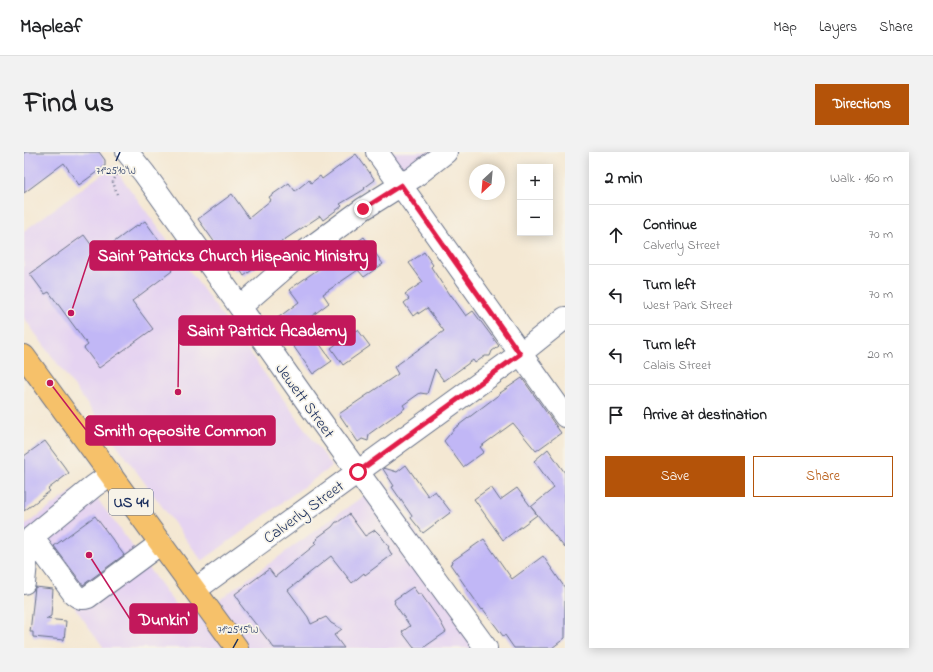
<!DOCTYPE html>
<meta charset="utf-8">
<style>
:root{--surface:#fff;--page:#f2f2f2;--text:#202124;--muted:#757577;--line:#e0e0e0;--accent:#b45309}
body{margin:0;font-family:"Indie Flower",sans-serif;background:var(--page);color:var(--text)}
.controls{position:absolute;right:12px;top:12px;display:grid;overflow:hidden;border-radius:0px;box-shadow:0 2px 10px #0003}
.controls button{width:36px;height:36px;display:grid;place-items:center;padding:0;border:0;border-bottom:1px solid var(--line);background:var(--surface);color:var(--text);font:20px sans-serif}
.compass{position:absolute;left:445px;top:12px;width:36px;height:36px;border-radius:50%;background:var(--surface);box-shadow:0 2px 10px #0003;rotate:206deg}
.stop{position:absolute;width:12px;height:12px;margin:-9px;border:3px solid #e11d48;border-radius:50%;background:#fff}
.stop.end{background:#e11d48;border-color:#fff;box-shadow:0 1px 4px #0008}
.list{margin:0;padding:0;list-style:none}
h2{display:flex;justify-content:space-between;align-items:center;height:52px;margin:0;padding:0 16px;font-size:17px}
h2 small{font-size:13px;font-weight:400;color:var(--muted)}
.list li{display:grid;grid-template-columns:26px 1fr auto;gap:12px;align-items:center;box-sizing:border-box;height:60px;padding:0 16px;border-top:1px solid var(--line)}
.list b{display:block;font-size:15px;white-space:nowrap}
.list p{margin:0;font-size:13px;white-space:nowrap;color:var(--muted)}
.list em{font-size:13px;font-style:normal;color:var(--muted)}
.actions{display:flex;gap:8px;padding:12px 16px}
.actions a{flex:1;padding:9px 0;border:1px solid var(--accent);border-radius:0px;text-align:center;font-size:14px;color:var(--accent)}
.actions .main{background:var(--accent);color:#fff}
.icon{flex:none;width:22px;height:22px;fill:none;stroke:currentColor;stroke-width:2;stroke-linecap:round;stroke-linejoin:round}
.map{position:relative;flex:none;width:541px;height:496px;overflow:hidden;border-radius:0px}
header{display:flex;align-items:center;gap:24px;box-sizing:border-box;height:56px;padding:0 20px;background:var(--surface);border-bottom:1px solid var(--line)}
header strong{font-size:19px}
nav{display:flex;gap:22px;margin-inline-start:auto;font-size:14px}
.intro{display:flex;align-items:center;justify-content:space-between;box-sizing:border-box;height:96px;padding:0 24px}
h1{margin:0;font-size:28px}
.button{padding:10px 18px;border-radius:0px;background:var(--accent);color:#fff;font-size:14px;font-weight:700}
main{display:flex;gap:24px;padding:0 24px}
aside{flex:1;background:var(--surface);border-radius:0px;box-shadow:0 2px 10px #0003}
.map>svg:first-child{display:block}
.built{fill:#e5d3f1}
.building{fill:#c1b7f6}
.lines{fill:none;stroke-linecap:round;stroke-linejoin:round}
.minor-casing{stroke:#677087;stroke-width:24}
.major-casing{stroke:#677087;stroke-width:24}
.path{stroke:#677087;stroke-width:2.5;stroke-dasharray:1 3;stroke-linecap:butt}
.minor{stroke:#fff;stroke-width:22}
.major{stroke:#f6c16b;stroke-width:22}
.route{stroke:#e11d48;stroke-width:5}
.ticks{fill:none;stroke:#1b2f5e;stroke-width:1.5}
.labels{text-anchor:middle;stroke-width:3.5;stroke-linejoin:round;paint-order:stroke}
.shield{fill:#f7f3e8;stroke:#5d6a87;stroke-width:1}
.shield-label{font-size:15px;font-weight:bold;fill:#1b2f5e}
.street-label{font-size:16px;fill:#1b2f5e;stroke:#f7f3e8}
.ticks-label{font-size:10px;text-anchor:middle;fill:#1b2f5e;stroke:#f7f3e8;stroke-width:3.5;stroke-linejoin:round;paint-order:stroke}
.leader{fill:none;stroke:#c2185b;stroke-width:1.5}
.callout-dot{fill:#c2185b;stroke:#f7f3e8;stroke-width:1.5}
.callout{fill:#c2185b;stroke:#c2185b;stroke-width:1.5}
.callout-label{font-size:17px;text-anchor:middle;font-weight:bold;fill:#fff}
</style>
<header>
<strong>Mapleaf</strong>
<nav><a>Map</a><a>Layers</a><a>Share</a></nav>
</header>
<div class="intro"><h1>Find us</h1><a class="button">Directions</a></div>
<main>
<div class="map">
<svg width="541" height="496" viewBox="0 0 541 496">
<rect width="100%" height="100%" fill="#f7f3e8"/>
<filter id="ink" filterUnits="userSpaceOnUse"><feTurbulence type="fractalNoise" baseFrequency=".025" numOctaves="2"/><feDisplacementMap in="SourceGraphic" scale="8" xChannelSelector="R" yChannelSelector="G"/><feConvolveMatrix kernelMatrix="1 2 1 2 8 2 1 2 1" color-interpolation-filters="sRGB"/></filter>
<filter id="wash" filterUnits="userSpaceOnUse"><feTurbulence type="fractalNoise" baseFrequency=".012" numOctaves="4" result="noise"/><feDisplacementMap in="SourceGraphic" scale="16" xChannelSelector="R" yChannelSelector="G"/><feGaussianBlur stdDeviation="0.9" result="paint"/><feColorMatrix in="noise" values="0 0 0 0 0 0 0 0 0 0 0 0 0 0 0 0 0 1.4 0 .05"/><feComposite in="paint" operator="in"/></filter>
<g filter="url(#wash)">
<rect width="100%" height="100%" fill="#f4e8d3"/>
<path class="built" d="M356,0H413L376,27Z
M89,14L308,314L178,409L0,166V79Z
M360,329L454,477L469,496H80L0,385V374L61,330L164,470Z"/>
<g id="blocks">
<path class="building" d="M0,0H75L81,8V14L55,33L40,11L0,41Z
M332,2L351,28L340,36L341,37L316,52L318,54L299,68L296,64L254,92L256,96L247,103V104L220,124L215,116L211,119L174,67L208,42L225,66L247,48L245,45L265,31L271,39L285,28L287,31L296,24L298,27Z
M121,69L153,113L147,118L148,119L108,149L129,177L75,216L60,196L64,193L25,140L21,142L6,122L60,83L74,102L113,73L114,74Z
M340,85L359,112L340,125L334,118L299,142L305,151L280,170L308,209L289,222L251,168L275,150L266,138H267L266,137Z
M400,100L409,113L407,115L426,144L427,143L442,164L449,159L475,194L468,199L466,204H461L451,211L449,208L420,229L411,217L403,242L396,241L379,253L381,256L345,282L344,289L338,287L334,290L315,262L374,222L370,215L420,179L403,156L394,162V160L389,164L380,151L385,147L381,142L399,130L385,111Z
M331,178L332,179L334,178L346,194L319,213L307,196Z
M498,226L537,281L512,299L489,271L456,295L460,300L439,315L420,289L431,276L477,241H476Z
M21,289L45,321L24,337L26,339L0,359V304Z
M524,297L541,321V396L507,355L530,336L510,309Z
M382,313L404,344L411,339L427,360L399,381L387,366L388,364L368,335L370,334L359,317L360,316L373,320Z
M467,335L476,348L493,336L513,363L479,388L450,347Z
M325,362L341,384L351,378L357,384L365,395L364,396L368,403L341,423L340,421L328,431L307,404L264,438L284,465L287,472L302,465L307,471L318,477L310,483L320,496H250L216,452L217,451L211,442L245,417L251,425L292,392L290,390L294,387L293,386L308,375L312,370H314Z
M71,364L100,403L59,433L30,394Z
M460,387L488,427L519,404L541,436V486L528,496H490L481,483L479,484L459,457L458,458L426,412L428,411L427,410Z
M11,435L29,437L27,464L22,467L42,469L40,488L9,485V480H6Z
M389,435L394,442H397L416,469L422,480L399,496H390L378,480L386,474L370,451L371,450L370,448Z"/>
</g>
</g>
<g filter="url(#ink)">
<use href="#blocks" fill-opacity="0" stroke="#677087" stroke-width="1"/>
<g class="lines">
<g class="minor-casing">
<path id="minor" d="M103,0L120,21L216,155L283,250L405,418L462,496
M353,0L541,264
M216,155L271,107L339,57L377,33L390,25L422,0
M8,385L50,442C55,446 58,447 64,445L137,391
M0,431L4,391L8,385L70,334L87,322
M171,438L496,202L541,166"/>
</g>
<g class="major-casing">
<path id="major" d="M0,204L213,496"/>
</g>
<path class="path" d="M93,42L89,30L94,20"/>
<use href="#minor" class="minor"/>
<use href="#major" class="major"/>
</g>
</g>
<g class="lines" filter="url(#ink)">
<path class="route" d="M334,320L496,202L377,33L339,57"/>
</g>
<path class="ticks" d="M92,9L96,0M209,496L214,487"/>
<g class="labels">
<rect class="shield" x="85" y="337" width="44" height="26" rx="3"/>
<g class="shield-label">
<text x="107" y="355">US 44</text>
</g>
<g class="street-label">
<text transform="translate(282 248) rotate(54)" y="6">Jewett Street</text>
<text transform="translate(279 359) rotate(-36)" y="6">Calverly Street</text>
</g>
</g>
<g class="ticks-label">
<text x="92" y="22">71°25'10"W</text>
<text x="214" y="481">71°25'15"W</text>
</g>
<path class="leader" d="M47 161L66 103M154 240L155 178M26 231L62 278M65 403L106 467"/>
<g class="callout-dot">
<circle cx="47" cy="161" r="4"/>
<circle cx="154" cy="240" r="4"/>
<circle cx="26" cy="231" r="4"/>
<circle cx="65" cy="403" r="4"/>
</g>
<g class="callout">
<rect x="66" y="89" width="286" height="29" rx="4"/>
<rect x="155" y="164" width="176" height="29" rx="4"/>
<rect x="62" y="264" width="189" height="29" rx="4"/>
<rect x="106" y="452" width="67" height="29" rx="4"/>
</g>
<g class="callout-label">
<text x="209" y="109">Saint Patricks Church Hispanic Ministry</text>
<text x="243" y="184">Saint Patrick Academy</text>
<text x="156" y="284">Smith opposite Common</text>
<text x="140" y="473">Dunkin'</text>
</g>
</svg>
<div class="controls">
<button>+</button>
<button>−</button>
</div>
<svg class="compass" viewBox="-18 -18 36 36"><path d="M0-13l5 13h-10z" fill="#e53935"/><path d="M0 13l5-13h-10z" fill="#757577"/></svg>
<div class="stop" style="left:334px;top:320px"></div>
<div class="stop end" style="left:339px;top:57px"></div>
</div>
<aside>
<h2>2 min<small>Walk · 160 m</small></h2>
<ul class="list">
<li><svg class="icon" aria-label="ahead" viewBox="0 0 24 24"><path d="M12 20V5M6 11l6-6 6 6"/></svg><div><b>Continue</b><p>Calverly Street</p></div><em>70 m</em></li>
<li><svg class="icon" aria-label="left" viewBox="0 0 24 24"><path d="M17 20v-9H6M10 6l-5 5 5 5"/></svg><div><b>Turn left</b><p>West Park Street</p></div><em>70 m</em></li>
<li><svg class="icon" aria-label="left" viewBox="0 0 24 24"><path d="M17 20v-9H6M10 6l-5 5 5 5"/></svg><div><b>Turn left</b><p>Calais Street</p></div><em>20 m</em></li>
<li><svg class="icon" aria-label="arrive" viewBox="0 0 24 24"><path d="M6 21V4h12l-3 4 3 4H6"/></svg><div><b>Arrive at destination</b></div></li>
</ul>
<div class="actions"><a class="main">Save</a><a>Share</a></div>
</aside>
</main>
